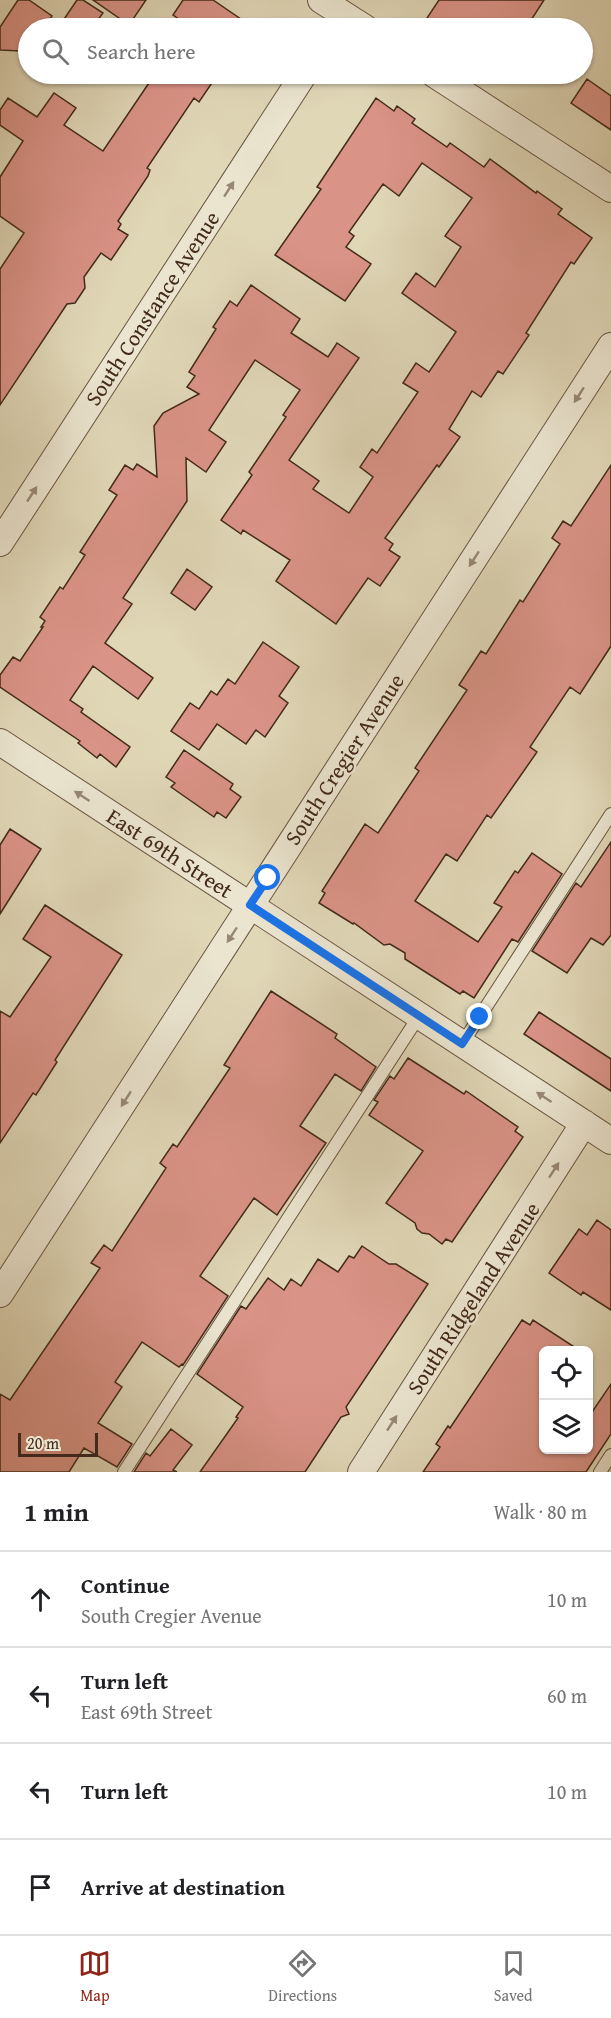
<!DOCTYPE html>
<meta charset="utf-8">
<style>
:root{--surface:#fff;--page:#f2f2f2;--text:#202124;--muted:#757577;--line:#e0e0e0;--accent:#8f2418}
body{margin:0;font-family:"Gentium Book Plus",serif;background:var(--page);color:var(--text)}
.controls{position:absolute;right:18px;bottom:18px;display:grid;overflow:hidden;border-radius:9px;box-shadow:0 2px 4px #0004}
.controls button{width:54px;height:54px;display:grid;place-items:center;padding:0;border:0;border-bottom:2px solid var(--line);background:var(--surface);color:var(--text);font:30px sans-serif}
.scale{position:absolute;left:18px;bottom:15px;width:80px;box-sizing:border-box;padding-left:6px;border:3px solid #432a1a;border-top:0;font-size:16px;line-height:21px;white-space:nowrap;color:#432a1a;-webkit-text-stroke:4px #ebe5d0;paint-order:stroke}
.stop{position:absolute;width:18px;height:18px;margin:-14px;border:4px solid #1a73e8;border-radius:50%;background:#fff}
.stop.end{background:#1a73e8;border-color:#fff;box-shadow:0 2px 6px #0008}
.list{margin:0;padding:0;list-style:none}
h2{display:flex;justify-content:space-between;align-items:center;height:78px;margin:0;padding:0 24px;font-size:26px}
h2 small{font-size:20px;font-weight:400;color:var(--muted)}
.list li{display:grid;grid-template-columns:39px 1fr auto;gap:18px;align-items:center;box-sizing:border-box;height:96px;padding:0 24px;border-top:2px solid var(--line)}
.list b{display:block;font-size:22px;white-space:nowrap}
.list p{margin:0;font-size:20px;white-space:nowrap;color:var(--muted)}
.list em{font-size:20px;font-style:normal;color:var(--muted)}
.icon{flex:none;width:33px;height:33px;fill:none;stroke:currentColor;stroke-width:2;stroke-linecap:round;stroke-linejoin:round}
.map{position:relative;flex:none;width:611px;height:1472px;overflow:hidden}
.search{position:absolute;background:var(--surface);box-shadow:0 2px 4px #0004;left:18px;right:18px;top:18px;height:66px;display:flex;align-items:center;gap:15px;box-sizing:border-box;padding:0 21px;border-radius:33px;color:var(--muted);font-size:22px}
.sheet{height:462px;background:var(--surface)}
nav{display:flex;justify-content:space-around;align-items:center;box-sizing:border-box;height:84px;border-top:2px solid var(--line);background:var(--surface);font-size:16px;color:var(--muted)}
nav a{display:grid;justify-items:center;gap:3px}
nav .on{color:var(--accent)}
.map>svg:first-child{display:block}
.building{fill:#da9387;stroke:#432a1a;stroke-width:1.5}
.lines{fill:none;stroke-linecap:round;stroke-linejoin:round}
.service-casing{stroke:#6a5541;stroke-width:14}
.minor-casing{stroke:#6a5541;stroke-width:28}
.service{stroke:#ebe5d0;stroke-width:12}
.minor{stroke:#ebe5d0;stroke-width:26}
.oneway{fill:#978875}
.route{stroke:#1a73e8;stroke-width:8}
.labels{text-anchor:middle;stroke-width:5;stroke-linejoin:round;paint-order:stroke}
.street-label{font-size:22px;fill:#432a1a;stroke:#ebe5d0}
</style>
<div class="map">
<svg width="611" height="1472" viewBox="0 0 611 1472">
<rect width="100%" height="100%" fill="#e0d7b7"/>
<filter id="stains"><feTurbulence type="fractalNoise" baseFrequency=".00333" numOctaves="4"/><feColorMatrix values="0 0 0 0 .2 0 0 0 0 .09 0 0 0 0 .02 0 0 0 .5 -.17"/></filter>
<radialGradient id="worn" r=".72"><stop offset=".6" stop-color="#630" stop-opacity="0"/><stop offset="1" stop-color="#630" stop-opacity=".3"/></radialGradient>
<path class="building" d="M18,0H29L52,16L44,28H28V39L21,51L0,50V27Z
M77,0H83L103,13L92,28H58Z
M93,0H146L129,25Z
M183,0H213L254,28H192L173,15Z
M439,0H544L526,28H441L427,18Z
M155,74H218L199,102L194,98L147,168L150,170L148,176L118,221L121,224L118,229L128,235L111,260L101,253L84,277L85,288L75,303L67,304L0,405V269L24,233L0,216V177L23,141L0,125V110L8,98L37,117L54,93L76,108L64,125L103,151Z
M587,79L611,96V130L571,103Z
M376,98L394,111L397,106L415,119L412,123L447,147L450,143L484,167L490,159L536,193L537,191L562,209L558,214L592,238L574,264L571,262L526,333L529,335L503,374L498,371L481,397L472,391L449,429L460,437L439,467L437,465L385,538L393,544L389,550L400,557L380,586L368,578L336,624L276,581L290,560L243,530L241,534L221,520L252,475L249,472L286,417L283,415L300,390L255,360L209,430L226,442L206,472L186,458L187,501L123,598L132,604L105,643L153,678L138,699L93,666L70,700L83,709L81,712L130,747L116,767L100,754L97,758L78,743L80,741L0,687V675L13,657L20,661L43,627H41L45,621L40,617L60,587L63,589L85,555L80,552L117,495L109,490L125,465L133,470L137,464L157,477L154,426L163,413L199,394L187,387L195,376L189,372L216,329L213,327L230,301L237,306L251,285L300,319L291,333L328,357L337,343L359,358L289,460L319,481L313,489L349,513L373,477L360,467L372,449L377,453L418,392L403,383L416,363L429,372L456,332L402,293L416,273L435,287L461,247L445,236L472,198L422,163L399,196L383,184L349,232L354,236L346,247L371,264L345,301L275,255L321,189L317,187Z
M611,465V646L580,694L570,687L530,747L537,752L491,818L487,815L457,861L446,854L415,901L478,942L502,907L494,903L515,871L518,873L532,853L562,874L518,942L512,939L474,998L463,991L460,994L405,959V953L390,944L384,945L354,923L353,924L319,903L325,893L322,891L365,824L378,833L419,771L415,768L467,690L459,685L481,651L486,654L520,600L523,602L560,544L552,538L563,521L571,526Z
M187,569L212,587L195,610L171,593Z
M263,642L299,667L279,696L288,703L265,737L256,730L246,744L217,724L199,750L171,731L190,703L199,709L211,691L217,695L228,679L235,684Z
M184,750L233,784L230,789L241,797L226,818L217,812L214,817L171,787L175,783L166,777Z
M10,829L41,849L0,914V845Z
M611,842V935L603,945L591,938L567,973L532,951L576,883L581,887Z
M45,905L122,955L55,1060L57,1062L36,1095L33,1093L0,1143V1011L10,1017L51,957L23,939Z
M271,991L337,1034L335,1038L376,1067L361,1091L335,1074L300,1126L326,1143L277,1215L254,1198L200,1276L228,1296L183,1365L182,1364L179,1367L142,1342L115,1382L122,1387L98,1423L132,1444L117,1467L84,1448L69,1472H0V1394L10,1400L100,1268L91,1263L104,1245L112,1251L166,1168L160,1163L173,1144L177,1147L230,1068L224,1065Z
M539,1012L611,1059V1091L524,1034Z
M408,1058L464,1094L466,1091L518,1127L515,1131L523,1137L452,1242L446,1239L442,1244L429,1234L422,1233L417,1229L415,1223L386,1203L423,1151L369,1115L378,1102L374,1100L390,1076L394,1079Z
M597,1220L611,1230V1310L583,1292L581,1295L549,1273L579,1229L587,1235Z
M362,1246L389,1264H396L428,1284L346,1407L349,1414L341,1417L305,1472H200L238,1418L236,1417L243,1407L197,1374L241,1306L246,1309L268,1278L284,1290L291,1279L301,1286L318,1259L338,1272L349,1256L354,1258Z
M522,1320L530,1325L533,1320L579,1350H543V1449H588V1418L611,1384V1434L586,1472H423L440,1447L436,1444L448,1426L450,1428Z
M171,1429L192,1445L173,1470L177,1472H134L146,1453L150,1456Z"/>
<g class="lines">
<g class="service-casing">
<path id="service" d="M462,1044L611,814
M124,1472L419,1016
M600,1472L611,1455"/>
</g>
<g class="minor-casing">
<path id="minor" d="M321,0L365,28
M434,74L611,189
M0,543L304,74
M0,742L611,1141
M0,1294L611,346
M361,1472L584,1123"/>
</g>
<use href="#service" class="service"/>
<use href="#minor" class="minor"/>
</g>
<defs><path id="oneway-solid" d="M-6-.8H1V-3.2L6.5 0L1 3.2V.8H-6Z" transform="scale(1.5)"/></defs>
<g class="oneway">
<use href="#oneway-solid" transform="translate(229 189) rotate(-57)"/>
<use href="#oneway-solid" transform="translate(579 395) rotate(123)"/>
<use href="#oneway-solid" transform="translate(32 494) rotate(-57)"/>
<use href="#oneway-solid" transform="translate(474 559) rotate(123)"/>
<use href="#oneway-solid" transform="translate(82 796) rotate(-147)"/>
<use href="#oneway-solid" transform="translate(232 935) rotate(123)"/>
<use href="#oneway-solid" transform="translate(544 1097) rotate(-147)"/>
<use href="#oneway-solid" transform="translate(126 1099) rotate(123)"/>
<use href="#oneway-solid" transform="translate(554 1170) rotate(-57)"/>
<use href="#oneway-solid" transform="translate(392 1423) rotate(-57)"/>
</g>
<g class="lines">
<path class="route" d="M268,878L250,905L462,1044L480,1017"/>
</g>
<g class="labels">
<g class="street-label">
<text transform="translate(152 308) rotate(-57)" y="8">South Constance Avenue</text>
<text transform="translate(344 759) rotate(-57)" y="8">South Cregier Avenue</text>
<text transform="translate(170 853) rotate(33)" y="8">East 69th Street</text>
<text transform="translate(473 1298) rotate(-57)" y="8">South Ridgeland Avenue</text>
</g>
</g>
<rect width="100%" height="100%" filter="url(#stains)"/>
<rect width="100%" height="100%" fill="url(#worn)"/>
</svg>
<div class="controls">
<button><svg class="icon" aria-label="locate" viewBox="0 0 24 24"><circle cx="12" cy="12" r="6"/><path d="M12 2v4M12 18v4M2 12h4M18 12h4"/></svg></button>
<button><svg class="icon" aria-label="layers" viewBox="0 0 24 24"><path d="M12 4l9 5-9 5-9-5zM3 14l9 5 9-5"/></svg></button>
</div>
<div class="scale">20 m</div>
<div class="stop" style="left:268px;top:878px"></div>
<div class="stop end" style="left:480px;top:1017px"></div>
<div class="search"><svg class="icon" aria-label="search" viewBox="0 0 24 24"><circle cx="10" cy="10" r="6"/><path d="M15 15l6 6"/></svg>Search here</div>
</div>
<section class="sheet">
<h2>1 min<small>Walk · 80 m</small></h2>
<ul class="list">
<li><svg class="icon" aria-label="ahead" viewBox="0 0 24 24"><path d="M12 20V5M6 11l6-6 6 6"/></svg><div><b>Continue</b><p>South Cregier Avenue</p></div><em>10 m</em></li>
<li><svg class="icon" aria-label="left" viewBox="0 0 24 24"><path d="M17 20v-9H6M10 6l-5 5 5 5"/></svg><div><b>Turn left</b><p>East 69th Street</p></div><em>60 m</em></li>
<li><svg class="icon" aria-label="left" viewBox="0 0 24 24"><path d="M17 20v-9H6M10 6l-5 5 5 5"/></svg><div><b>Turn left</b></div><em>10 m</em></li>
<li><svg class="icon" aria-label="arrive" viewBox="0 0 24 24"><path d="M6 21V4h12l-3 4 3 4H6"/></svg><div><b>Arrive at destination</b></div></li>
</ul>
</section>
<nav>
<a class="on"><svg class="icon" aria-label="map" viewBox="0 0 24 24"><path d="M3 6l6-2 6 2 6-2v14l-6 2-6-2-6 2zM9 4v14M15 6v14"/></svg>Map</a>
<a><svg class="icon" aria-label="directions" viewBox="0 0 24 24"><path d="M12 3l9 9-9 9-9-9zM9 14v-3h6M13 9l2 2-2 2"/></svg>Directions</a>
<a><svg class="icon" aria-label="saved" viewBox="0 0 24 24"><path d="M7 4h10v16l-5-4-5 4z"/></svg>Saved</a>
</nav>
